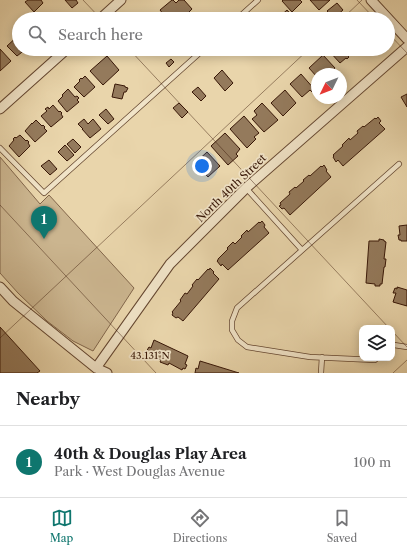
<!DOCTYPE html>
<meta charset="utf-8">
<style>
:root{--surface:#fff;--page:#f6f6f6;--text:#202124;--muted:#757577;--line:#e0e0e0;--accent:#0f766e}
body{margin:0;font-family:"Libre Caslon Text",serif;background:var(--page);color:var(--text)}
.controls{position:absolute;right:12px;bottom:12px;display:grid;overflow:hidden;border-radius:8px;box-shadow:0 2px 10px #0003}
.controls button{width:36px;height:36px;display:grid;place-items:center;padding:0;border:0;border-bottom:1px solid var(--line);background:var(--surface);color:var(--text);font:20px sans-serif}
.compass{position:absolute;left:311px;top:68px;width:36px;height:36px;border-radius:50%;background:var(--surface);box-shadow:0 2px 10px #0003;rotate:227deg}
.you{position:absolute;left:202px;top:166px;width:14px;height:14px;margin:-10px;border:3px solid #fff;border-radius:50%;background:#1a73e8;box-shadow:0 0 0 6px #1a73e833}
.badge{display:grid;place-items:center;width:26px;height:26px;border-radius:50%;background:var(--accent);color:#fff;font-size:13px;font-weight:700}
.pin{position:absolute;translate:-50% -33px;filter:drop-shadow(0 1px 2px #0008)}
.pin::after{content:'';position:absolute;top:21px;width:14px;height:12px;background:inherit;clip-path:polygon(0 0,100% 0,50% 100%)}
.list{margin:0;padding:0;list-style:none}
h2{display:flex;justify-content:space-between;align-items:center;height:52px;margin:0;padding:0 16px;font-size:17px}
h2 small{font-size:13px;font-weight:400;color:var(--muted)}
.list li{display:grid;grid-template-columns:26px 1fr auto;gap:12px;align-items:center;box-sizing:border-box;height:72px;padding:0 16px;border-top:1px solid var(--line)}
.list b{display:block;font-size:15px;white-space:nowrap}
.list p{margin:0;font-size:13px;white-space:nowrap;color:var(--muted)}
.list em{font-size:13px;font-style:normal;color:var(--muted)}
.icon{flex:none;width:22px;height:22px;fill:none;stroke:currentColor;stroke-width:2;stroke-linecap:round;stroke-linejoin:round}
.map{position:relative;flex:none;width:407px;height:373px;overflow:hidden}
.search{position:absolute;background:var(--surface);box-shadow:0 2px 10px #0003;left:12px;right:12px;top:12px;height:44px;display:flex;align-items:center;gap:10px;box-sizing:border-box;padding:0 14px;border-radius:22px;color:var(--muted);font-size:15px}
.sheet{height:124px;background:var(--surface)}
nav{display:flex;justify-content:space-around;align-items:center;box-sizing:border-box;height:56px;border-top:1px solid var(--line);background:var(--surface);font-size:11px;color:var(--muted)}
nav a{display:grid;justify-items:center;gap:2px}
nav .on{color:var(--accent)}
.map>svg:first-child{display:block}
.green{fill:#cbb58f;stroke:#82664b}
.building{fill:#947a5c;stroke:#381707}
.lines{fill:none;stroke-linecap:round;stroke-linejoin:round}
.lane-casing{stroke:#644630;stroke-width:6}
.street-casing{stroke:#644630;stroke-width:11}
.lane{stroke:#f1e4c8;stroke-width:4.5}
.street{stroke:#f1e4c8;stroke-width:9}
.ticks{fill:none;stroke:#381707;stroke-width:1;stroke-opacity:0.45}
.labels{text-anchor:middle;stroke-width:3.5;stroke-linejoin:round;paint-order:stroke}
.street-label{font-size:11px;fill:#381707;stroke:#f1e4c8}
.ticks-label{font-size:10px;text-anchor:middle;fill:#381707;stroke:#f1e4c8;stroke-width:3.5;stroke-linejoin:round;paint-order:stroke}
</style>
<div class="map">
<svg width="407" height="373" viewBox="0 0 407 373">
<rect width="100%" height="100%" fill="#e9d5ab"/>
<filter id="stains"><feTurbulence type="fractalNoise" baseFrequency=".005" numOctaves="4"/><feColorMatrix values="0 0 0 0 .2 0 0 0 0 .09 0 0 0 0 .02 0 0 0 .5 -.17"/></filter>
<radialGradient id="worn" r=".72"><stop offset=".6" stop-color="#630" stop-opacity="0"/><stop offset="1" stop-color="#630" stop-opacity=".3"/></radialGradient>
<path class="green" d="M0,157L40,204L49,195L134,288L93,351L73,341L47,321L18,293L0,273Z"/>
<path class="building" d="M28,0H41L43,3L34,12L25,2Z
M65,0H76L78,3L72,8Z
M172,0H173L176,3L179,0H184L192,9L186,15L189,19H177L173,14L167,19L160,10Z
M283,0H300L302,2L292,12L282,1Z
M310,0H330L319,10Z
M337,3L343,10L334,18L327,11Z
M287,10L295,19H277Z
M19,35V49H26L17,56L7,46Z
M0,49L11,61L0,71Z
M332,49H349L352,52L348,56L349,57L347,59L346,58L340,63L329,51Z
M323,55L335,68L329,74H317V77L309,68Z
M107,56L119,70L103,85L90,71Z
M171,59L174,62L169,67L166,63Z
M222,70L233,83L225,91L214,78Z
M301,74L315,90L312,92L310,90L302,97L290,84Z
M85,76L95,87L84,97L74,87L80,81L79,80L81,78L82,79Z
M115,84L125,86V87L128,88L126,92H124L122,99L112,97Z
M198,87L206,96L201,101L192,92Z
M68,89L75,97L77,96L79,98L77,100L79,102L67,112L58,101L63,96L62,95Z
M285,90L296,103L283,116L271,103Z
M407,94V107L401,97Z
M179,103L188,112L182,118L173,108Z
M262,103L278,120L264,132L252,119L257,115L254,111Z
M53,105L59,112L60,111L62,113L61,114L63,117L51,127L41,116L47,111L45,109L48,107L49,109Z
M106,109L114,119L108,124L99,115Z
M244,116L259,133L254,137L256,139L247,148L230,129Z
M378,117L381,121L379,123L385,129L343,166L338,160L336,162L333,157L334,156L333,155L343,146L342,145L349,138L350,140L358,133L357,131L363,126L364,127L375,118L376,119Z
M84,119L88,124L93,119L101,129L90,138L82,129H83L78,124Z
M36,120L42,126L43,125L45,127L44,128L47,131L35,142L25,131L32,123V124Z
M225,133L240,149L236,154L238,156L228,165L211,146Z
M20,135L26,141L27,140L29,142L28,143L30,146L19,157L9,146L14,140L13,139L15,137L16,138Z
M73,139L81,147L75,153L67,144Z
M65,145L74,155L67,161L58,152Z
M207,152L220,166L208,177L195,163Z
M49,160L57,169L50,175L41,166Z
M324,165L327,170L326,171L331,177L290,215L284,208L282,209L279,206L281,205L280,203L290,194L289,192L295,187L296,188L304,181L303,180L309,175L310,176L321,166L322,167Z
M262,221L265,225L264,227L269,233L228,270L222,264L221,266L217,261L218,260V259L228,249L227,248L233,242L235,244L242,237L241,236L247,230L248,232L259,222L260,223Z
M407,225V241H401V240H399L398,235H400L399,226Z
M379,239L384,240V241L386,242L384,259H386L385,267H384L382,284H380V286H375V284L366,283L369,241H379Z
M210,268L214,272L213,273L219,279L183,321L178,317L176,318L172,315L173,313L172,312L181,301L180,300L185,293L187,294L193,286L192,285L197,279L198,280L208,269L209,270Z
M397,287L407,290V306L393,302L396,293H393L395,288L397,289Z
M0,327L40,371L37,373H0Z
M154,340L188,356L185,364L187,365L185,369L183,368L182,370L169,363L168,365L160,362L161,360L148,354V353L146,352L149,347L151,348Z
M200,361L239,373H195L196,368L198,369Z"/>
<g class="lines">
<g class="lane-casing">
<path id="lane" d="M237,19L258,0
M0,148L44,193L204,49
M246,188L302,250
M392,347L394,345L407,347
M377,358L375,360L310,357L247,347L238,340L232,330V321L237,308L399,164
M321,373L322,357"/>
</g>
<g class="street-casing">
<path id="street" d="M371,0L407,39
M100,19L121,0
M0,109L67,49
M0,287L13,301L96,368L107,373
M96,368L170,264L246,188L407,47"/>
</g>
<use href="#lane" class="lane"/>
<use href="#street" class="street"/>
</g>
<path class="ticks" d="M83,0L101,19M357,0L375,19M342,19L362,0M388,33L407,53M129,49L389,328M0,205L156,373M392,331L407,347M0,338L309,49M393,373L407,360"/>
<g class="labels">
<g class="street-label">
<text transform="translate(231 188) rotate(-44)" y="4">North 40th Street</text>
</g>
</g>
<g class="ticks-label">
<text x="150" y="359">43.131°N</text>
</g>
<rect width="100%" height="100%" filter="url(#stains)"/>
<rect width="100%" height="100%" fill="url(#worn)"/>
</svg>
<div class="controls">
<button><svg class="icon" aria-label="layers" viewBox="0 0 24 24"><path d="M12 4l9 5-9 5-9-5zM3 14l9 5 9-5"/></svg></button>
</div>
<svg class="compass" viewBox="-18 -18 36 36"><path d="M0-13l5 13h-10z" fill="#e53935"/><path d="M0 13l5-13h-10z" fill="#757577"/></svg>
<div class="you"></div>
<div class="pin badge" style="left:44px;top:239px">1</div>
<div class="search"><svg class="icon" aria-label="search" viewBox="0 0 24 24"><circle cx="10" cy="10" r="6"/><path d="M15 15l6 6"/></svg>Search here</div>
</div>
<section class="sheet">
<h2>Nearby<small></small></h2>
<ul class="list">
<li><span class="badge">1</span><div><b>40th &amp; Douglas Play Area</b><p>Park · West Douglas Avenue</p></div><em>100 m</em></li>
</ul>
</section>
<nav>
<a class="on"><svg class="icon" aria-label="map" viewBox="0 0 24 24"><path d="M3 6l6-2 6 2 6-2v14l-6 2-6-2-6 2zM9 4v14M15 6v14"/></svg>Map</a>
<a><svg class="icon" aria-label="directions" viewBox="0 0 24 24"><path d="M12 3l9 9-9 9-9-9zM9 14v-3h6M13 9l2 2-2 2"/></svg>Directions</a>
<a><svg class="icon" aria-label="saved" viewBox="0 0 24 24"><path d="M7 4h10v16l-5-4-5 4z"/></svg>Saved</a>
</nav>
